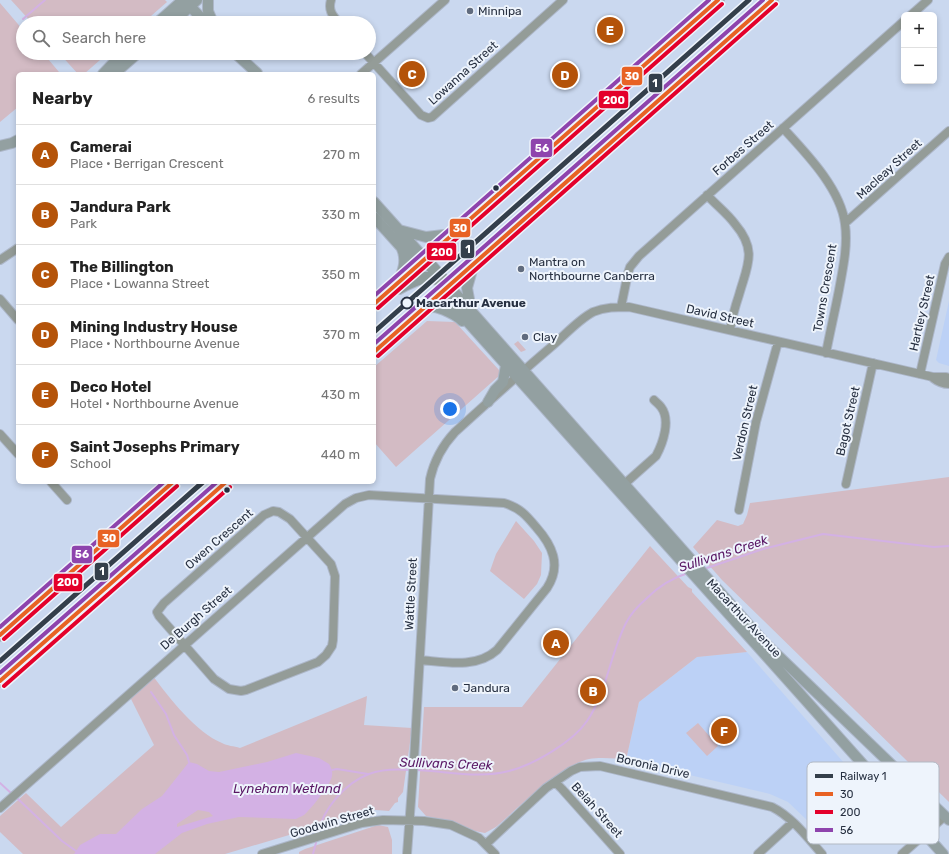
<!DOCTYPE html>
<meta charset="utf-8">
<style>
:root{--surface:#fff;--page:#f6f6f6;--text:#222;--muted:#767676;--line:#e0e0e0;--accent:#b45309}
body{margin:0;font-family:Rubik,sans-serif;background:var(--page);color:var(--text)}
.controls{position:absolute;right:12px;top:12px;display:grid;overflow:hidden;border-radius:6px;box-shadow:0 2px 6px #0003}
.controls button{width:36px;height:36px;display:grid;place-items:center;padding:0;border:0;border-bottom:1px solid var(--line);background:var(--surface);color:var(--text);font:20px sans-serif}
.you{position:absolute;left:450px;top:409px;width:14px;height:14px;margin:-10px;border:3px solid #fff;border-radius:50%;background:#1a73e8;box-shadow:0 0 0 6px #1a73e833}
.badge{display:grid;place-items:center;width:26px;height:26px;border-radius:50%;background:var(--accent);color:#fff;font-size:13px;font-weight:700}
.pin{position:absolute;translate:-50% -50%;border:2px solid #fff;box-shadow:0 1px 4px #0006}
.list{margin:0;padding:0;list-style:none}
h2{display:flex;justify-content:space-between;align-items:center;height:52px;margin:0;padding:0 16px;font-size:17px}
h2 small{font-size:13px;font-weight:400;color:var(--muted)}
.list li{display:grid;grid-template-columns:26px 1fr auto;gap:12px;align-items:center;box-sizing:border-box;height:60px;padding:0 16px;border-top:1px solid var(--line)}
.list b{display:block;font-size:15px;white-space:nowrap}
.list p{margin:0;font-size:13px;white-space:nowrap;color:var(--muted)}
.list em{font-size:13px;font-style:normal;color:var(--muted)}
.icon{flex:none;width:22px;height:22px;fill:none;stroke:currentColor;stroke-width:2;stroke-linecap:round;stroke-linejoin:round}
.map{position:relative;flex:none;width:949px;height:854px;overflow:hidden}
.search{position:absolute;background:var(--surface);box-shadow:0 2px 6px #0003;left:16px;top:16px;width:360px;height:44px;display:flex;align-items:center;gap:10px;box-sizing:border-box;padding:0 14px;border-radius:22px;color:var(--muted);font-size:15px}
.panel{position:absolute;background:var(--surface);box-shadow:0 2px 6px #0003;left:16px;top:72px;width:360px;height:412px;border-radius:6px}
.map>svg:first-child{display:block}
.built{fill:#bcd1f6}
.green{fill:#d3bbc4}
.water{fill:#d3b1e4;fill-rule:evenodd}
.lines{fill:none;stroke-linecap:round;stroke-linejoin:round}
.stream{stroke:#d3b1e4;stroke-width:2}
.minor-casing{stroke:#adb7c9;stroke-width:10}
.major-casing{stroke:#adb7c9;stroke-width:12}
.highway-casing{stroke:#adb7c9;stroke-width:14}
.minor{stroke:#949c98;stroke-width:8}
.major{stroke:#93a0a1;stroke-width:10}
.highway{stroke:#8e9b9b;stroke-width:12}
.bus-1-casing{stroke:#eef4fc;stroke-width:7}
.bus-2-casing{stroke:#eef4fc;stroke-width:7}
.bus-3-casing{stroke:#eef4fc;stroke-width:7}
.bus-1{stroke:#e86224;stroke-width:4}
.bus-2{stroke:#e4002b;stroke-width:4}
.bus-3{stroke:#8e44ad;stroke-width:4}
.rail-1-casing{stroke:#eef4fc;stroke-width:8}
.rail-1{stroke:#343f4b;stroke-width:5}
.poi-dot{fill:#606b7e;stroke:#eef4fc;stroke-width:1.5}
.bus-dot{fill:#273041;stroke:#eef4fc;stroke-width:1.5}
.stop-dot{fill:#eef4fc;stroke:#273041;stroke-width:2}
.labels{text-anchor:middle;stroke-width:4;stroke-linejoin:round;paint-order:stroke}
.poi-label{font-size:12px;fill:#273041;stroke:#eef4fc;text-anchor:start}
.street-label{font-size:12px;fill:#273041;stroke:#eef4fc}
.stop-label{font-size:12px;font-weight:bold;fill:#273041;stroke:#eef4fc;text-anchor:start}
.water-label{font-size:13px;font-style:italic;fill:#591764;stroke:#eef4fc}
.key{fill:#eef4fc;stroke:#b2b9c4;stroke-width:1}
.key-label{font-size:11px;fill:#273041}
.line-badge{stroke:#eef4fc;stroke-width:1.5}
.badge-label{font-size:11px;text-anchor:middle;font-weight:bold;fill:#fff}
</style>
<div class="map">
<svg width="949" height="854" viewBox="0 0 949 854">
<rect width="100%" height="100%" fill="#cad8ef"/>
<path class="built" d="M949,301V366L939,363L936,360Z
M747,652L859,780L810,823L788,802L770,794L626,760L639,702L697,657Z"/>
<path class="green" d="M11,0H165L167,2L143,23H32Z
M0,3L23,30V53H43L59,72L57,74H18V107L0,122Z
M59,53H108L84,74H78Z
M427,321L455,322L499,370L500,375L396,467L374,442V367Z
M518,341L526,350L521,352L514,344Z
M949,477V802L722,580L693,547L717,520L738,526L743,524L747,515L750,503Z
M516,521L534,541L542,553L541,575L537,584L524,599L490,571L496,554Z
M650,546L688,587L692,589V592L747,652L697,657L639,702L626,760C616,758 599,757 589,759C561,765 518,808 496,827L485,833L475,831L450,821L426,816L418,807L424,707H522Z
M153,676C169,698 197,733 222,743C227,746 234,746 240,748L367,696L364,725L412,728L403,792L398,798V802L395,803L389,811L376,810L367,811L365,813L350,817L347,816L326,824L225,854H23L0,832V816L26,793L61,827L154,745L130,697Z
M698,723L718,746L707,756L686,733Z
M378,825L388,827L392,840V854H299V852L305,849Z"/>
<path class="water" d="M296,753L319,758L329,764C331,767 333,771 332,776C331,784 311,809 304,815C302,816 298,818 296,819L239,817L207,824L182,833L155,854H74L80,845L100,834H116L142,809L162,796L189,762L197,764L209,771L219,772L267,762ZM198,810L209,812L213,816L177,827V824Z"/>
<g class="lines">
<path class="stream" d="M23,19L45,0
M704,569L763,549L823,534L934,547L949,546
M151,692L166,714L174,735L187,755L189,762
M332,770L337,769L368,774
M416,770C446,771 479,779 509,771C533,765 573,742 587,721C607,692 610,654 626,623C631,613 639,605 647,598C659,586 672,578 688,573
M0,783L12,794
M16,797L62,841L76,851
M318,833C323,809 345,783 369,774C382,769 397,769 411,770
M313,854L317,839"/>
<g class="minor-casing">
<path id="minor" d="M331,0C328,10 332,15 339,23
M911,15L928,0
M365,53L421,115L428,118L432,117L563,0
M361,74L445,0
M783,128C806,153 841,189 845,224C848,246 843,268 839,290C835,311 830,332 826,353
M707,195C716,205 727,213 735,224C758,251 747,266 739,295C735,307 732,318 730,330
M845,223L949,131
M0,260L18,248
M0,299L18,320
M621,307L628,273L630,267L639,256L904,21
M920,374L945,264L949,257
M933,378C938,382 943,384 949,384
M0,434L18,454
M51,482L67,500
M846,484L873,363
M621,487L656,456C663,443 671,420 661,407C659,404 656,402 654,400
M739,510L756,422L778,342
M273,511L279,512L290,519L331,564L335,576L333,640L332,646L326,655L318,662L246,690L241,691L229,689L214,679L159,616L157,612L164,603L264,515Z
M555,782L562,789L620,854
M0,808L345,504L356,498L369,495L504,503C520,508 526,515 536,527C552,545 562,565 547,588L497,650C476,669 445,662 420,660
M486,844L546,788L571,771L580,767L600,766L772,807C792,817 807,837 822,854
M262,854L362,823L383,820L424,821L451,825L479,838L495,854
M407,854L414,760L430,479C434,461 442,446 455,432C486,404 518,375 551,347C564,336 578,320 593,312C605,307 617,307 629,307L933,377H946L949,378
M758,854L793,822
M902,854L945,816"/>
</g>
<g class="major-casing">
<path id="major" d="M208,0V11L213,23
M187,3L206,23
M157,23L183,0
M172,23L197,0
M235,53L257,73
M103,74L123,53
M114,74L138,53
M0,146L12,143L18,140
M374,202L425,259
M374,217L418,266
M399,230L426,237L453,234
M398,283C403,271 407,261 402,249
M449,286L764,642L949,820
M441,292L943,854
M471,310L467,288L474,263
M421,312C425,310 429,307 433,307C440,307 458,316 462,321
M488,402L495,390L503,382L506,365"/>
</g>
<g class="highway-casing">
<path id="highway" d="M425,259L445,282
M399,288C416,279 426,274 445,281
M374,304L718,0
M374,352L772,0
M0,635L173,482
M0,681L226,482"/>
</g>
<use href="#minor" class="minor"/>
<use href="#major" class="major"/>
<use href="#highway" class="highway"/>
<g class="bus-1-casing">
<path id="bus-1" d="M374,304L718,0
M374,352L772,0
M0,635L173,482
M0,681L226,482"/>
</g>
<g class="bus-2-casing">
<path id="bus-2" d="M378,308L722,4
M378,356L776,4
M4,639L177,486
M4,686L230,487"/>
</g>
<g class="bus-3-casing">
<path id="bus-3" d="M374,296L709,0
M374,344L763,0
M0,627L164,482
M0,673L217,482"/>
</g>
<use href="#bus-1" class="bus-1"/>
<use href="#bus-2" class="bus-2"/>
<use href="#bus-3" class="bus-3"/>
<g class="rail-1-casing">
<path id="rail-1" d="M374,332L749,0
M0,661L203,482"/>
</g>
<use href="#rail-1" class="rail-1"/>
</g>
<g class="poi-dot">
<circle cx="470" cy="11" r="4"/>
<circle cx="521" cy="269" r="4"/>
<circle cx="525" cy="337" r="4"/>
<circle cx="455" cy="688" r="4"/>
</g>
<g class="bus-dot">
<circle cx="496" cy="188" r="3.5"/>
<circle cx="227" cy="490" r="3.5"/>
</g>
<circle class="stop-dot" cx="407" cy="303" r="5.5"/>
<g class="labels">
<g class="poi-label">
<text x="478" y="15">Minnipa</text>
<text x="529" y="266">Mantra on<tspan x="529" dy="14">Northbourne Canberra</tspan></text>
<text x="533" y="341">Clay</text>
<text x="463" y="692">Jandura</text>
</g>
<g class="street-label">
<text transform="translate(463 73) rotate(-42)" y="4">Lowanna Street</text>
<text transform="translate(743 148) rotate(-41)" y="4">Forbes Street</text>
<text transform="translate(889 169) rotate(-42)" y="4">Macleay Street</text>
<text transform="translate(825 288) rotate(-80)" y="4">Towns Crescent</text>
<text transform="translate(922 313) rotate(-77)" y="4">Hartley Street</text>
<text transform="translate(720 316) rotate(13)" y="4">David Street</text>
<text transform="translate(848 421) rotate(-77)" y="4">Bagot Street</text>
<text transform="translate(745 423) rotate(-77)" y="4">Verdon Street</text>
<text transform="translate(219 539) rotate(-41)" y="4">Owen Crescent</text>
<text transform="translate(411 594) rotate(-87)" y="4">Wattle Street</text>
<text transform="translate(196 618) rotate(-41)" y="4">De Burgh Street</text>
<text transform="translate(744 618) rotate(47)" y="4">Macarthur Avenue</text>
<text transform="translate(653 766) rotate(13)" y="4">Boronia Drive</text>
<text transform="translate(597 810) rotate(48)" y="4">Belah Street</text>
<text transform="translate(332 822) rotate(-16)" y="4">Goodwin Street</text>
</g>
<g class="stop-label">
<text x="416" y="307">Macarthur Avenue</text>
</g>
<g class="water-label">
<text transform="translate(723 553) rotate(-18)" y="5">Sullivans Creek</text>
<text transform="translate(446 763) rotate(2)" y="5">Sullivans Creek</text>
<text x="287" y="793">Lyneham Wetland</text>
</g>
</g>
<rect x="807" y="762" width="132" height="82" rx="6" class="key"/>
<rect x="815" y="774" width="18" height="4" fill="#343f4b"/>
<rect x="815" y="792" width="18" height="4" fill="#e86224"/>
<rect x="815" y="810" width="18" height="4" fill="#e4002b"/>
<rect x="815" y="828" width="18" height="4" fill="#8e44ad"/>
<g class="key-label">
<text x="840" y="780">Railway 1</text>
<text x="840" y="798">30</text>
<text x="840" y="816">200</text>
<text x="840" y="834">56</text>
</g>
<g class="line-badge">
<rect x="621" y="66" width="22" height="20" rx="4" fill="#e86224"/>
<rect x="648" y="73" width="15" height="20" rx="4" fill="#343f4b"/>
<rect x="598" y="90" width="31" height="19" rx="4" fill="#e4002b"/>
<rect x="530" y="138" width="23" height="20" rx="4" fill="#8e44ad"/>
<rect x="449" y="218" width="22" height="20" rx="4" fill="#e86224"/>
<rect x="460" y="239" width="15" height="20" rx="4" fill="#343f4b"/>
<rect x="426" y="242" width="31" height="19" rx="4" fill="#e4002b"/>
<rect x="97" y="529" width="23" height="19" rx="4" fill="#e86224"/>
<rect x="71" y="545" width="22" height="19" rx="4" fill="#8e44ad"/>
<rect x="94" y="562" width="15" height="19" rx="4" fill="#343f4b"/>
<rect x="53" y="573" width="30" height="19" rx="4" fill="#e4002b"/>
</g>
<g class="badge-label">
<text x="632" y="80">30</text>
<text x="655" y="87">1</text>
<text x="614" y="104">200</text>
<text x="542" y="152">56</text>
<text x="460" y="232">30</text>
<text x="468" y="253">1</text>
<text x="442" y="256">200</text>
<text x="109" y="542">30</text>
<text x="82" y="558">56</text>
<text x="102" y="575">1</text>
<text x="68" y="586">200</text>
</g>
</svg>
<div class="controls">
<button>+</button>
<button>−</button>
</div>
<div class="you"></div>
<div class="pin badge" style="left:556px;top:643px">A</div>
<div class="pin badge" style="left:593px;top:691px">B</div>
<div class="pin badge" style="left:412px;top:74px">C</div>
<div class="pin badge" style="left:565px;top:75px">D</div>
<div class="pin badge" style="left:610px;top:30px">E</div>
<div class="pin badge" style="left:724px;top:731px">F</div>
<div class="search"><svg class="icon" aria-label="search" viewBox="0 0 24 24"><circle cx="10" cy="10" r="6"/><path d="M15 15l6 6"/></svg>Search here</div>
<section class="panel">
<h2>Nearby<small>6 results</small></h2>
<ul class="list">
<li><span class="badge">A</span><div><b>Camerai</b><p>Place · Berrigan Crescent</p></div><em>270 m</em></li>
<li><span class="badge">B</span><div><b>Jandura Park</b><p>Park</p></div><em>330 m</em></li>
<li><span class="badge">C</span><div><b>The Billington</b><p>Place · Lowanna Street</p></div><em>350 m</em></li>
<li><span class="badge">D</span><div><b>Mining Industry House</b><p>Place · Northbourne Avenue</p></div><em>370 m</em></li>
<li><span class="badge">E</span><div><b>Deco Hotel</b><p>Hotel · Northbourne Avenue</p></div><em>430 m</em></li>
<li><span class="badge">F</span><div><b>Saint Josephs Primary</b><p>School</p></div><em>440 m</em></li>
</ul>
</section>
</div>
